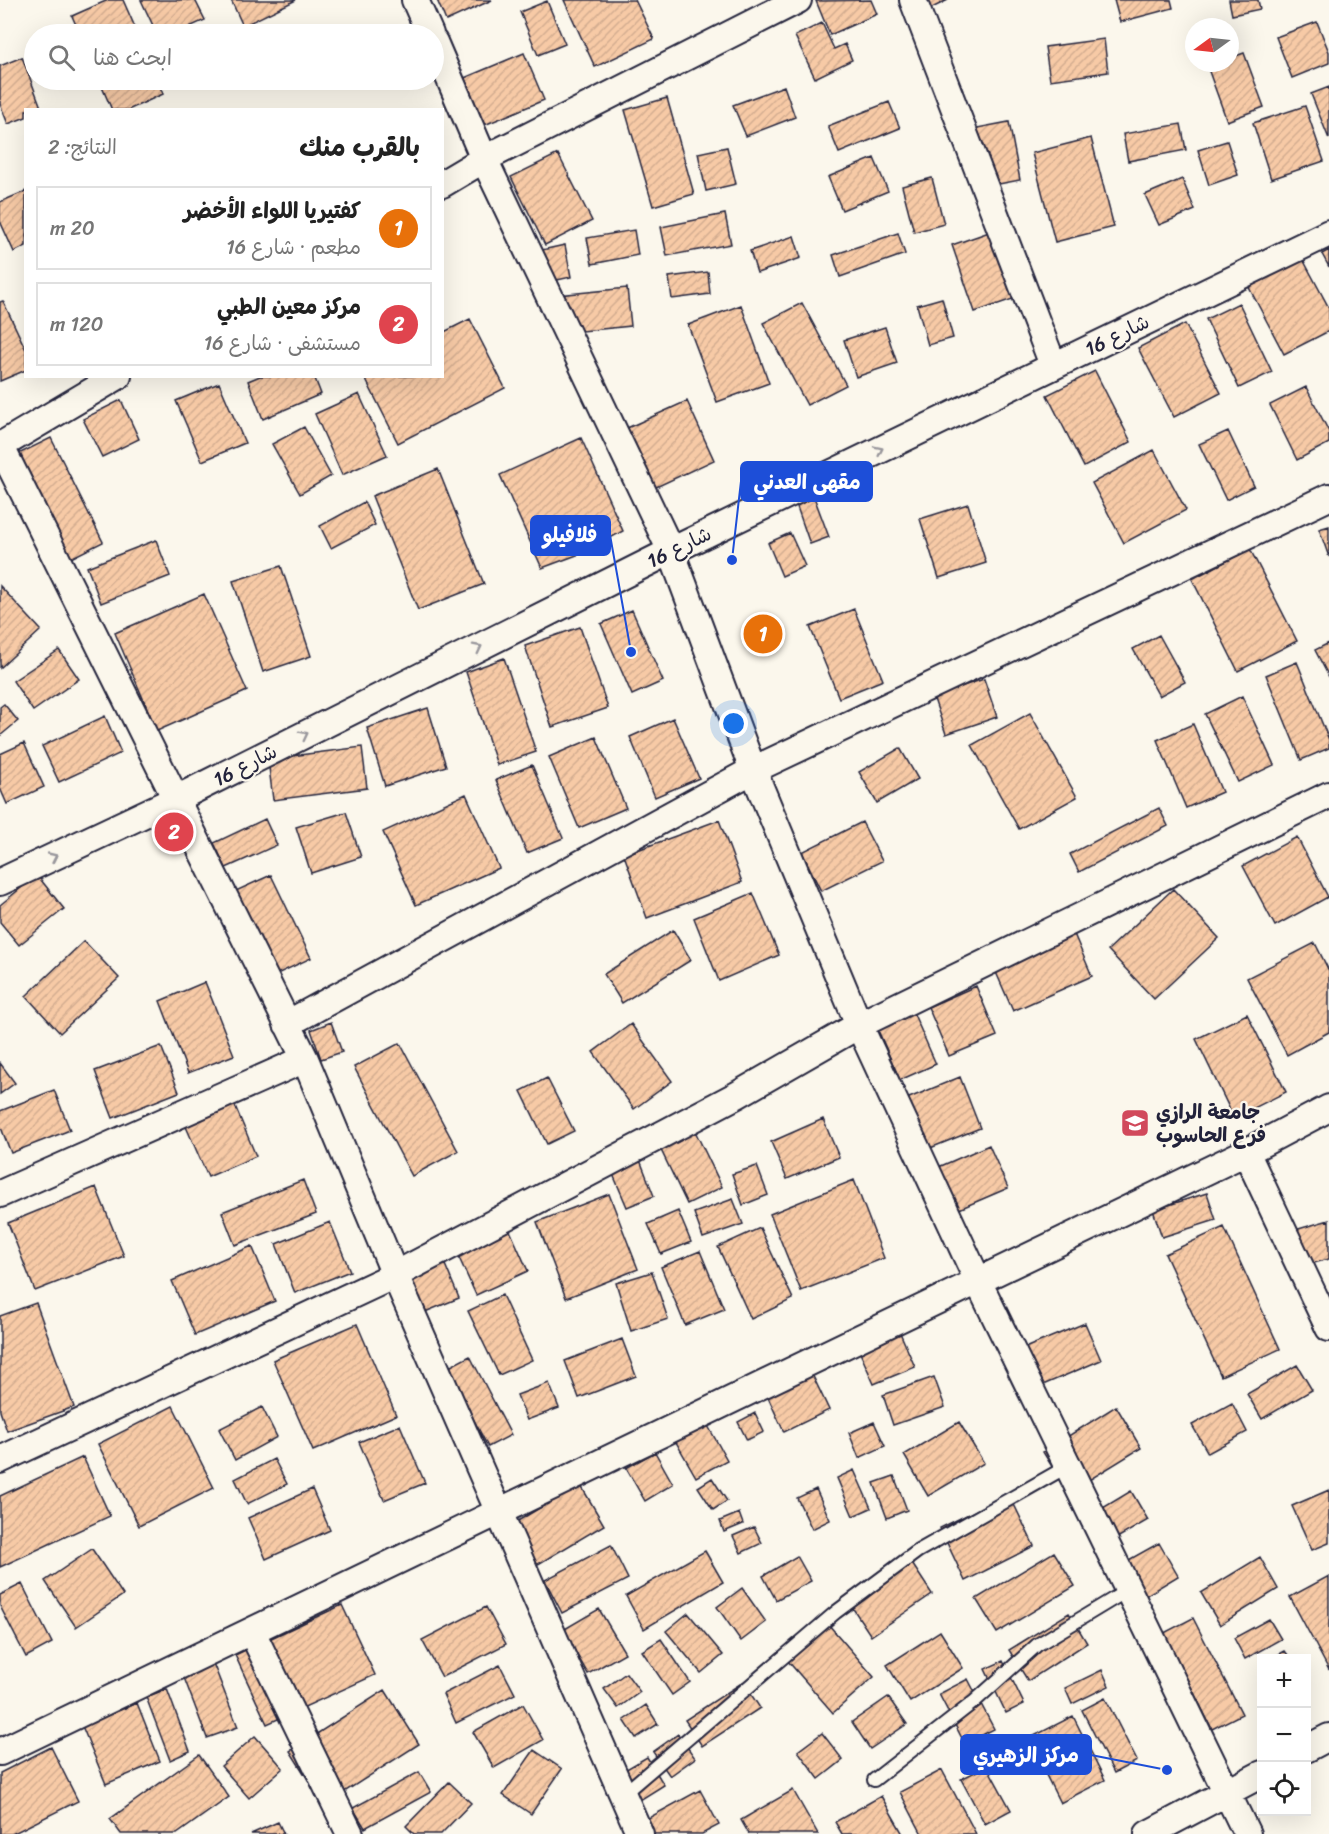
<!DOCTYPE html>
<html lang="ar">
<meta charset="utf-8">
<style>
:root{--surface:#fff;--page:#f2f2f2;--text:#222;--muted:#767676;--line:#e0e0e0;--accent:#d1495b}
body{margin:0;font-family:Sriracha,"Playpen Sans Arabic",sans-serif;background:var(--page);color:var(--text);direction:rtl}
.controls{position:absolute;right:18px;bottom:18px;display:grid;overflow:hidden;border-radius:0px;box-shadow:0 6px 24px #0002}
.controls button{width:54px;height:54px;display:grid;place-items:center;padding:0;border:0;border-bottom:2px solid var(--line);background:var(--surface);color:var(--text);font:30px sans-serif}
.compass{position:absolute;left:1185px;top:18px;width:54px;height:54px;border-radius:50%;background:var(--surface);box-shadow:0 6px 24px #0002;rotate:255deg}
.you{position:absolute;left:734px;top:724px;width:21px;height:21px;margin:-15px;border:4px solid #fff;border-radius:50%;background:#1a73e8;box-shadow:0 0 0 9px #1a73e833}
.badge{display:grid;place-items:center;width:39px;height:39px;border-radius:50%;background:var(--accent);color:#fff;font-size:20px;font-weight:700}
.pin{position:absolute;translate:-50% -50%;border:3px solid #fff;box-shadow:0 2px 6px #0006}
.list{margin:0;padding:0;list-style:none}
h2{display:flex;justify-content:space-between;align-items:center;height:78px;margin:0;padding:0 24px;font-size:26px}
h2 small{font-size:20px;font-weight:400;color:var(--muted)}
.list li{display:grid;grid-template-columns:39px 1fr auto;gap:18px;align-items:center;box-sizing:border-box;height:84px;margin:0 12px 12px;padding:0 12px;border:2px solid var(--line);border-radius:0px}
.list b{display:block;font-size:22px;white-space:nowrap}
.list p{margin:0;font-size:20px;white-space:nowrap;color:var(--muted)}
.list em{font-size:20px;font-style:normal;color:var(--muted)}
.icon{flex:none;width:33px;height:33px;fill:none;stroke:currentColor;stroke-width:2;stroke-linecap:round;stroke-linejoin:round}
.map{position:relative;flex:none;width:1329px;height:1834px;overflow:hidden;direction:ltr}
.search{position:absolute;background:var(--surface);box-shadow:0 6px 24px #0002;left:24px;top:24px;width:420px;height:66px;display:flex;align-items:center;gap:15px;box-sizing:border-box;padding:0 21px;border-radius:33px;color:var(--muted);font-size:22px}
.panel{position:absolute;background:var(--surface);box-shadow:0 6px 24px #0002;left:24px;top:108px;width:420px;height:270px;border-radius:0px;direction:rtl}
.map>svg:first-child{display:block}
.building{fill:url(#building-hatch);stroke:#22223b;stroke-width:1.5}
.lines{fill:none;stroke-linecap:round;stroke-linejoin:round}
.lane-casing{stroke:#22223b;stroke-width:16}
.street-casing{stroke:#22223b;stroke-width:30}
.lane{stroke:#fbf7ec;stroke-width:12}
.street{stroke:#fbf7ec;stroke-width:26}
.oneway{stroke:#99979c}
.labels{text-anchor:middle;stroke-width:4.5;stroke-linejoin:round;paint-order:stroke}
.street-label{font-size:20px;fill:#22223b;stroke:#fbf7ec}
.poi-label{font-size:20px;font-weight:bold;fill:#22223b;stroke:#fbf7ec;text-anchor:start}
.leader{fill:none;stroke:#1d4ed8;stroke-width:2}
.callout-dot{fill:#1d4ed8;stroke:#fbf7ec;stroke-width:2}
.callout{fill:#1d4ed8;stroke:#1d4ed8;stroke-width:2}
.callout-label{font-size:21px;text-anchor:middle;font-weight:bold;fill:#fff}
</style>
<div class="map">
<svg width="1329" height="1834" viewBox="0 0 1329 1834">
<defs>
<pattern id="building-hatch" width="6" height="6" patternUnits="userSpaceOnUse" patternTransform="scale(1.5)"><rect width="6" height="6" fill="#f7caa6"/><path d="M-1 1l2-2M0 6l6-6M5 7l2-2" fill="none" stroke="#d3ad90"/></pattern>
</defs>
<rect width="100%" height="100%" fill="#fbf7ec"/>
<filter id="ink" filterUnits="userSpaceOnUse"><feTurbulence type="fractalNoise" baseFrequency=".0167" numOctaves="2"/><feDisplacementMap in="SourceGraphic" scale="12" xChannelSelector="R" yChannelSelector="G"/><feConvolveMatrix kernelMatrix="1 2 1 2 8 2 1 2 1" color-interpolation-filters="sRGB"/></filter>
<g filter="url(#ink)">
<path class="building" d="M108,0H123L138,34H80L72,16Z
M141,0H195L205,20L174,34H157Z
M231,0H296L243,26Z
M437,0H492L446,21Z
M564,0H635L654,39L595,67Z
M871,0L877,14L830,35L816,1Z
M926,0H948L930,9Z
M1114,0H1171L1173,8L1120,22Z
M1229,0H1258L1260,9L1232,15Z
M547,1L565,44L538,55L520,12Z
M1317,22L1329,52V63L1292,78L1276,37Z
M822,23L834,49L845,44L852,60L815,78L795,36Z
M1104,39L1108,72L1050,80L1045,47Z
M524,53L544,100L482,126L462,79Z
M1244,53L1264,107L1227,121L1207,66L1215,63H1230V58Z
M22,57L42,110H26V117L8,124L0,104V66Z
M99,80H157L163,94L128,110H112Z
M784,86L795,117L746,136L733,105Z
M1329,87V139L1311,94Z
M667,98L694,194L653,206L625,110Z
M889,102L900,128L839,153L828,126Z
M1305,106L1324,161L1271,179L1253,123Z
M1009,122L1020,180L988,186L977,128Z
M1181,124L1186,150L1128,161L1123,134Z
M1091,138L1114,227L1055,242L1032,153Z
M1227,141L1238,175L1209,185L1198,150Z
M727,147L736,184L706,191L698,153Z
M558,154L592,221L545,245L511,177Z
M874,158L888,191L842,210L828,177Z
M932,178L944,224L914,232L902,186Z
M1182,179L1195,210L1159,225L1145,195Z
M26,191V246L14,252L0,221V202Z
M725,214L731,244L667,256L661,227Z
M1012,224L1036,291L975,312L952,245Z
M634,230L638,255L592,264L587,238Z
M898,233L905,254L840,277L833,255Z
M794,236L801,258L757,273L750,251Z
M565,245L571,277L534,285L528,253Z
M1298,250L1329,308V331L1284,354L1244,278Z
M1329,250V267L1322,254Z
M708,272L710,294L672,299L669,277Z
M627,288L631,326L562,333L558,295Z
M942,298L953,338L928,345L917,305Z
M3,301L26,350V370L0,381V302Z
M802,303L846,385L807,405L763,323Z
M1239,303L1272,372L1239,388L1206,319Z
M741,305L769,383L717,402L688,325Z
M470,319L505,388L398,443L364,376H442V333Z
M1185,324L1221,393L1174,417L1138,348Z
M885,327L897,363L856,377L844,340Z
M1095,371L1131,442L1084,467L1047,395Z
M260,376H314L321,394L263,419L248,381Z
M219,383L245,443L202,461L176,401Z
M1306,387L1329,432V443L1297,460L1270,405Z
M359,394L387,455L342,475L315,414Z
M121,400L139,439L102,457L83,419Z
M687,401L714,460L652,489L625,429Z
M304,427L331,476L300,494L272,444Z
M1228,431L1254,486L1226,500L1199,444Z
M51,438L103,542L55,566L2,462Z
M581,438L623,531L585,552L542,568L500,475Z
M1154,450L1186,510L1124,543L1092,483Z
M438,469L484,584L418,610L372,496Z
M814,497L829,537L810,544L796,504Z
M364,502L375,525L331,548L320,526Z
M968,504L986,563L939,578L920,519Z
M1329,526V557L1319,529Z
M790,533L805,566L782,576L768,543Z
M156,540L170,576L101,603L87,567Z
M1250,549L1297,641L1238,671L1192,579Z
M281,566L311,656L263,672L233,581Z
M0,586L41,630L0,668Z
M204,594L247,691L157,731L115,633Z
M854,609L883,680L839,698L810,627Z
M632,610L663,681L632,695L601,624Z
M580,627L608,708L552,727L525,646Z
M1159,635L1185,682L1159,696L1133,649Z
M1329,643V677L1315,650Z
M59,650L79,679L33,711L13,681Z
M504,658L536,752L497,765L466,672Z
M1297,662L1329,740V748L1301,760L1266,675Z
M984,679L997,717L946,734L933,696Z
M1242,696L1274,765L1238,782L1205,714Z
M4,704L18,721L0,736V707Z
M428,708L446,766L385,786L367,728Z
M1030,713L1077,797L1019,829L972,745Z
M105,716L121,753L59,782L42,746Z
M673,718L699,778L655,797L630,737Z
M1193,724L1222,792L1186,808L1157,740Z
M596,737L626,808L579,828L549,757Z
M24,743L44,787L7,804L0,788V754Z
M362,747L367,788L273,800L268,759Z
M900,748L918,779L877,803L859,772Z
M532,765L563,838L527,853L496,780Z
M466,794L499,868L416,905L383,832Z
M1159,808L1168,826L1079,872L1070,854Z
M346,812L361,857L311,873L296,827Z
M265,819L277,845L226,868L214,843Z
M719,820L742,882L647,918L624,855Z
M862,822L882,861L821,891L802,852Z
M1297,837L1328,897L1275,926L1243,866Z
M37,875L64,909L19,945L0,922V905Z
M271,875L311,958L256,984L216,900Z
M1173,889L1219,938L1154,999L1108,950Z
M753,893L779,955L719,981L694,918Z
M673,930L691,960L622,1003L604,974Z
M1074,934L1092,976L1013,1011L995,970Z
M84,941L119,978L60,1033L26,996Z
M1315,943L1329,971V1032L1287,1055L1247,978Z
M205,982L234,1055L188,1073L160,1001Z
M976,986L997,1036L949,1056L928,1007Z
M913,1012L936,1064L900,1080L877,1028Z
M1247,1014L1286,1092L1234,1118L1196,1039Z
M331,1022L342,1052L321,1059L311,1030Z
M631,1024L672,1081L634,1109L593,1052Z
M400,1043L458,1151L412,1176L354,1067Z
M161,1046L179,1092L113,1118L95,1071Z
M0,1063L15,1083L0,1094Z
M960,1077L980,1128L913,1155L892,1105Z
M547,1078L574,1131L547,1144L521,1091Z
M54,1090L70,1130L11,1153L0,1125V1111Z
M233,1101L256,1156L208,1177L184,1122Z
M823,1119L839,1157L787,1179L771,1142Z
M695,1131L722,1187L687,1204L660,1148Z
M989,1145L1008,1188L943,1216L925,1173Z
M640,1160L654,1196L627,1207L612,1172Z
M757,1166L768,1195L743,1205L732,1174Z
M303,1180L316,1214L235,1245L222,1212Z
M854,1180L884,1258L801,1291L770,1214Z
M96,1187L124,1256L35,1291L8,1223Z
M1207,1193L1216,1220L1162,1237L1153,1210Z
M609,1194L638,1269L566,1298L537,1222Z
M733,1199L743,1224L703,1238L694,1213Z
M678,1211L691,1242L661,1254L648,1224Z
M1329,1220V1259L1288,1270L1278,1235Z
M330,1222L350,1271L295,1293L276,1244Z
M508,1226L528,1271L476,1295L455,1249Z
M1224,1227L1280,1349L1221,1376L1165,1254Z
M760,1228L793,1299L751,1319L718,1247Z
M252,1246L275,1301L195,1335L172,1281Z
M438,1248L459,1298L408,1319L387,1269Z
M700,1251L724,1309L685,1325L661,1267Z
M652,1272L668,1319L631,1331L616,1283Z
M502,1295L532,1360L499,1375L468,1311Z
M36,1303L74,1407L7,1431L0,1411V1316Z
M1085,1323L1101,1360L1036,1388L1020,1350Z
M357,1324L396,1415L313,1451L273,1360Z
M898,1328L915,1367L874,1384L857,1346Z
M622,1339L636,1376L579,1398L565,1361Z
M470,1356L511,1435L488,1447L447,1368Z
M1297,1365L1312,1390L1262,1419L1247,1394Z
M811,1372L829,1410L784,1432L766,1393Z
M934,1377L945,1407L893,1425L883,1395Z
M549,1383L559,1408L527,1420L517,1395Z
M1232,1403L1247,1432L1208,1453L1192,1425Z
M173,1406L214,1488L139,1526L98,1444Z
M1116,1406L1141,1448L1068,1493L1043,1452Z
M262,1407L277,1437L235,1460L219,1429Z
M755,1413L764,1432L747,1440L738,1422Z
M874,1422L885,1446L859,1458L849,1433Z
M959,1422L984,1463L928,1496L904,1455Z
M707,1424L727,1460L696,1477L676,1442Z
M400,1425L425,1483L384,1500L359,1442Z
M655,1452L673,1484L645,1501L626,1468Z
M83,1457L110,1516L0,1567V1496Z
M274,1459L287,1484L247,1504L235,1479Z
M854,1470L871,1508L853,1516L837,1478Z
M894,1476L907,1510L887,1518L874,1483Z
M712,1478L727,1501L713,1510L698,1487Z
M580,1484L604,1525L535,1566L511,1525Z
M312,1489L330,1530L266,1559L248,1518Z
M816,1489L830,1520L812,1529L797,1498Z
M1329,1490V1543L1312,1550L1292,1506Z
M1131,1491L1148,1520L1100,1548L1083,1520Z
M1009,1494L1034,1546L965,1581L940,1528Z
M739,1513L743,1524L724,1532L720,1521Z
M754,1527L762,1543L741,1553L733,1536Z
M1159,1543L1178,1576L1145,1596L1125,1562Z
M611,1545L628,1579L562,1613L545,1580Z
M92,1549L123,1595L76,1627L45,1581Z
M705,1551L723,1582L644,1629L626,1596Z
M1054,1552L1075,1586L997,1633L976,1599Z
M797,1556L811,1581L776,1600L763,1576Z
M1260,1557L1278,1589L1220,1625L1201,1593Z
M909,1559L932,1594L871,1636L848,1601Z
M1329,1576V1670L1290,1597Z
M22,1584L52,1643L26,1657L0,1606V1595Z
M742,1588L766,1622L741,1641L717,1607Z
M342,1605L375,1675L267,1724L235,1655Z
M486,1607L506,1644L442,1677L422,1640Z
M599,1609L625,1653L588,1674L563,1630Z
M688,1613L723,1655L701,1673L666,1631Z
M1069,1613L1087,1643L1028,1681L1009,1650Z
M1193,1618L1242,1714L1212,1729L1164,1633Z
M1269,1619L1281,1639L1245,1659L1234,1638Z
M828,1624L874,1677L833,1713L787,1660Z
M940,1631L963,1668L910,1702L887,1665Z
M661,1639L690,1682L672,1695L642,1651Z
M1285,1651L1290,1658H1272Z
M1003,1661L1024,1704L1006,1713L985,1669Z
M213,1663L238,1727L207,1738L183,1675Z
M500,1665L515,1694L456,1723L443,1694Z
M1102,1670L1109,1686L1072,1704L1065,1688Z
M626,1673L640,1692L618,1708L604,1689Z
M968,1679L994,1729L965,1744L939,1694Z
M743,1682L760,1708L702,1746L685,1720Z
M167,1689L190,1751L170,1760L146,1697Z
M385,1690L419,1744L324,1805L290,1751Z
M888,1697L907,1724L870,1749L852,1722Z
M1105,1698L1137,1761L1114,1773L1082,1710Z
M137,1703L160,1761L106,1784L82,1726Z
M523,1704L543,1740L494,1768L473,1732Z
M646,1705L658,1724L636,1738L624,1720Z
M1073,1716L1105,1780L1060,1803L1028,1739Z
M822,1733L843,1760L819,1779L798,1751Z
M678,1734L695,1758L670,1776L653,1752Z
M255,1736L283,1768L249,1798L221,1766Z
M51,1747L78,1801L12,1834H0V1773Z
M534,1750L562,1769L531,1814L503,1795Z
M199,1755L229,1797L177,1834H121L110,1819Z
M647,1757L664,1785L640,1800L623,1771Z
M987,1766L1011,1810L985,1824L961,1779Z
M942,1770L976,1834H922L900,1792Z
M419,1772L431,1792L365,1828L353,1808Z
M449,1782L471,1803L441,1834H414L406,1826Z
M700,1790L719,1825L702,1834H647L641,1822Z
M793,1790L818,1834H749L741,1820Z
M881,1796L903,1834H842L835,1822Z
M278,1822L284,1834H251Z"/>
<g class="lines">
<g class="lane-casing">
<path id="lane" d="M874,1780L975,1701L1037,1645L1128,1590
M622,1795L836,1612L918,1551L1068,1466"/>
</g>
<g class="street-casing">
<path id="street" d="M415,0L430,34
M913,0L1053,365
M434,42L484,159L671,551L753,770L859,1025L978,1281L1247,1834
M442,184L484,159L798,0
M0,445L305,1059L395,1275L640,1834
M0,446L118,376
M0,882L176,799L671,551L1329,233
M287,1024L753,770L1329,497
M1246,1152L1329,1328
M0,1194L305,1059
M0,1460L395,1275L737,1095L859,1025L1329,795
M252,1632L350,1834
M1306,1749L1329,1737
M0,1752L1246,1152L1329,1108
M1148,1834L1262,1774"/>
</g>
<use href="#lane" class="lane"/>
<use href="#street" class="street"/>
</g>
<defs><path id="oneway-chevron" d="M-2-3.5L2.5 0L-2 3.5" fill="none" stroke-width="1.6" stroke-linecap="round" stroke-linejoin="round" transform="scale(1.5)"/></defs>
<g class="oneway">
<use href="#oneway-chevron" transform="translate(879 450) rotate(-26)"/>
<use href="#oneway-chevron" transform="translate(478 648) rotate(-27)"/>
<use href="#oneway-chevron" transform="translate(304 735) rotate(-27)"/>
<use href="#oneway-chevron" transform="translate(53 857) rotate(-25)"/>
</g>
</g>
<defs>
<g id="university-square" transform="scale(1.5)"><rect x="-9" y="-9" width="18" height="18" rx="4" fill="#d1495b" stroke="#fbf7ec"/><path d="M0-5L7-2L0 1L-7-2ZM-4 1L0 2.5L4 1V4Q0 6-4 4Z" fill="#fff"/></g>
</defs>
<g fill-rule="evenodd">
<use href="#university-square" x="1135" y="1123"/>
</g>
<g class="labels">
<g class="street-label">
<text transform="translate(1117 335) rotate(-26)" y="7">شارع 16</text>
<text transform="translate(679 547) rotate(-26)" y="7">شارع 16</text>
<text transform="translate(245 765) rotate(-27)" y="7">شارع 16</text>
</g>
<g class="poi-label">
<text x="1156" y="1119">جامعة الرازي<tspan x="1156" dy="23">فرع الحاسوب</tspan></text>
</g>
</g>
<path class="leader" d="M732 560L741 481M631 652L610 535M1167 1770L1091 1755"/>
<g class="callout-dot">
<circle cx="732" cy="560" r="6"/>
<circle cx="631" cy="652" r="6"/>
<circle cx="1167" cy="1770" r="6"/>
</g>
<g class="callout">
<rect x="741" y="462" width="131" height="39" rx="6"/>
<rect x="531" y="516" width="79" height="39" rx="6"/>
<rect x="961" y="1735" width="130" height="39" rx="6"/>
</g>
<g class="callout-label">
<text x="807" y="489">مقهى العدني</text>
<text x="570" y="542">فلافيلو</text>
<text x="1026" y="1762">مركز الزهيري</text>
</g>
</svg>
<div class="controls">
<button>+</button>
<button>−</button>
<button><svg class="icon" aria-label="locate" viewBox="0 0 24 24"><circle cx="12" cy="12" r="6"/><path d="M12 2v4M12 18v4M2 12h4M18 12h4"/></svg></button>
</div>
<svg class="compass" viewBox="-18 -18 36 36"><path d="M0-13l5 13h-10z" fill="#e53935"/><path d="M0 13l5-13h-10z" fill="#767676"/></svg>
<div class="you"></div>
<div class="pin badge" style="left:763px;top:634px;background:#e8710a">1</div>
<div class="pin badge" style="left:174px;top:832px;background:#e0444e">2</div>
<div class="search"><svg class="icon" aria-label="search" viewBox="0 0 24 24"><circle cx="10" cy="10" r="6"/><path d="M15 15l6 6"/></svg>ابحث هنا</div>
<section class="panel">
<h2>بالقرب منك<small>النتائج: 2</small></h2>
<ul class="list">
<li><span class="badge" style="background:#e8710a">1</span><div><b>كفتيريا اللواء الأخضر</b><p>مطعم · شارع 16</p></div><em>20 m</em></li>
<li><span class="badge" style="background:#e0444e">2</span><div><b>مركز معين الطبي</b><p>مستشفى · شارع 16</p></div><em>120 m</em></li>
</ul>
</section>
</div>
